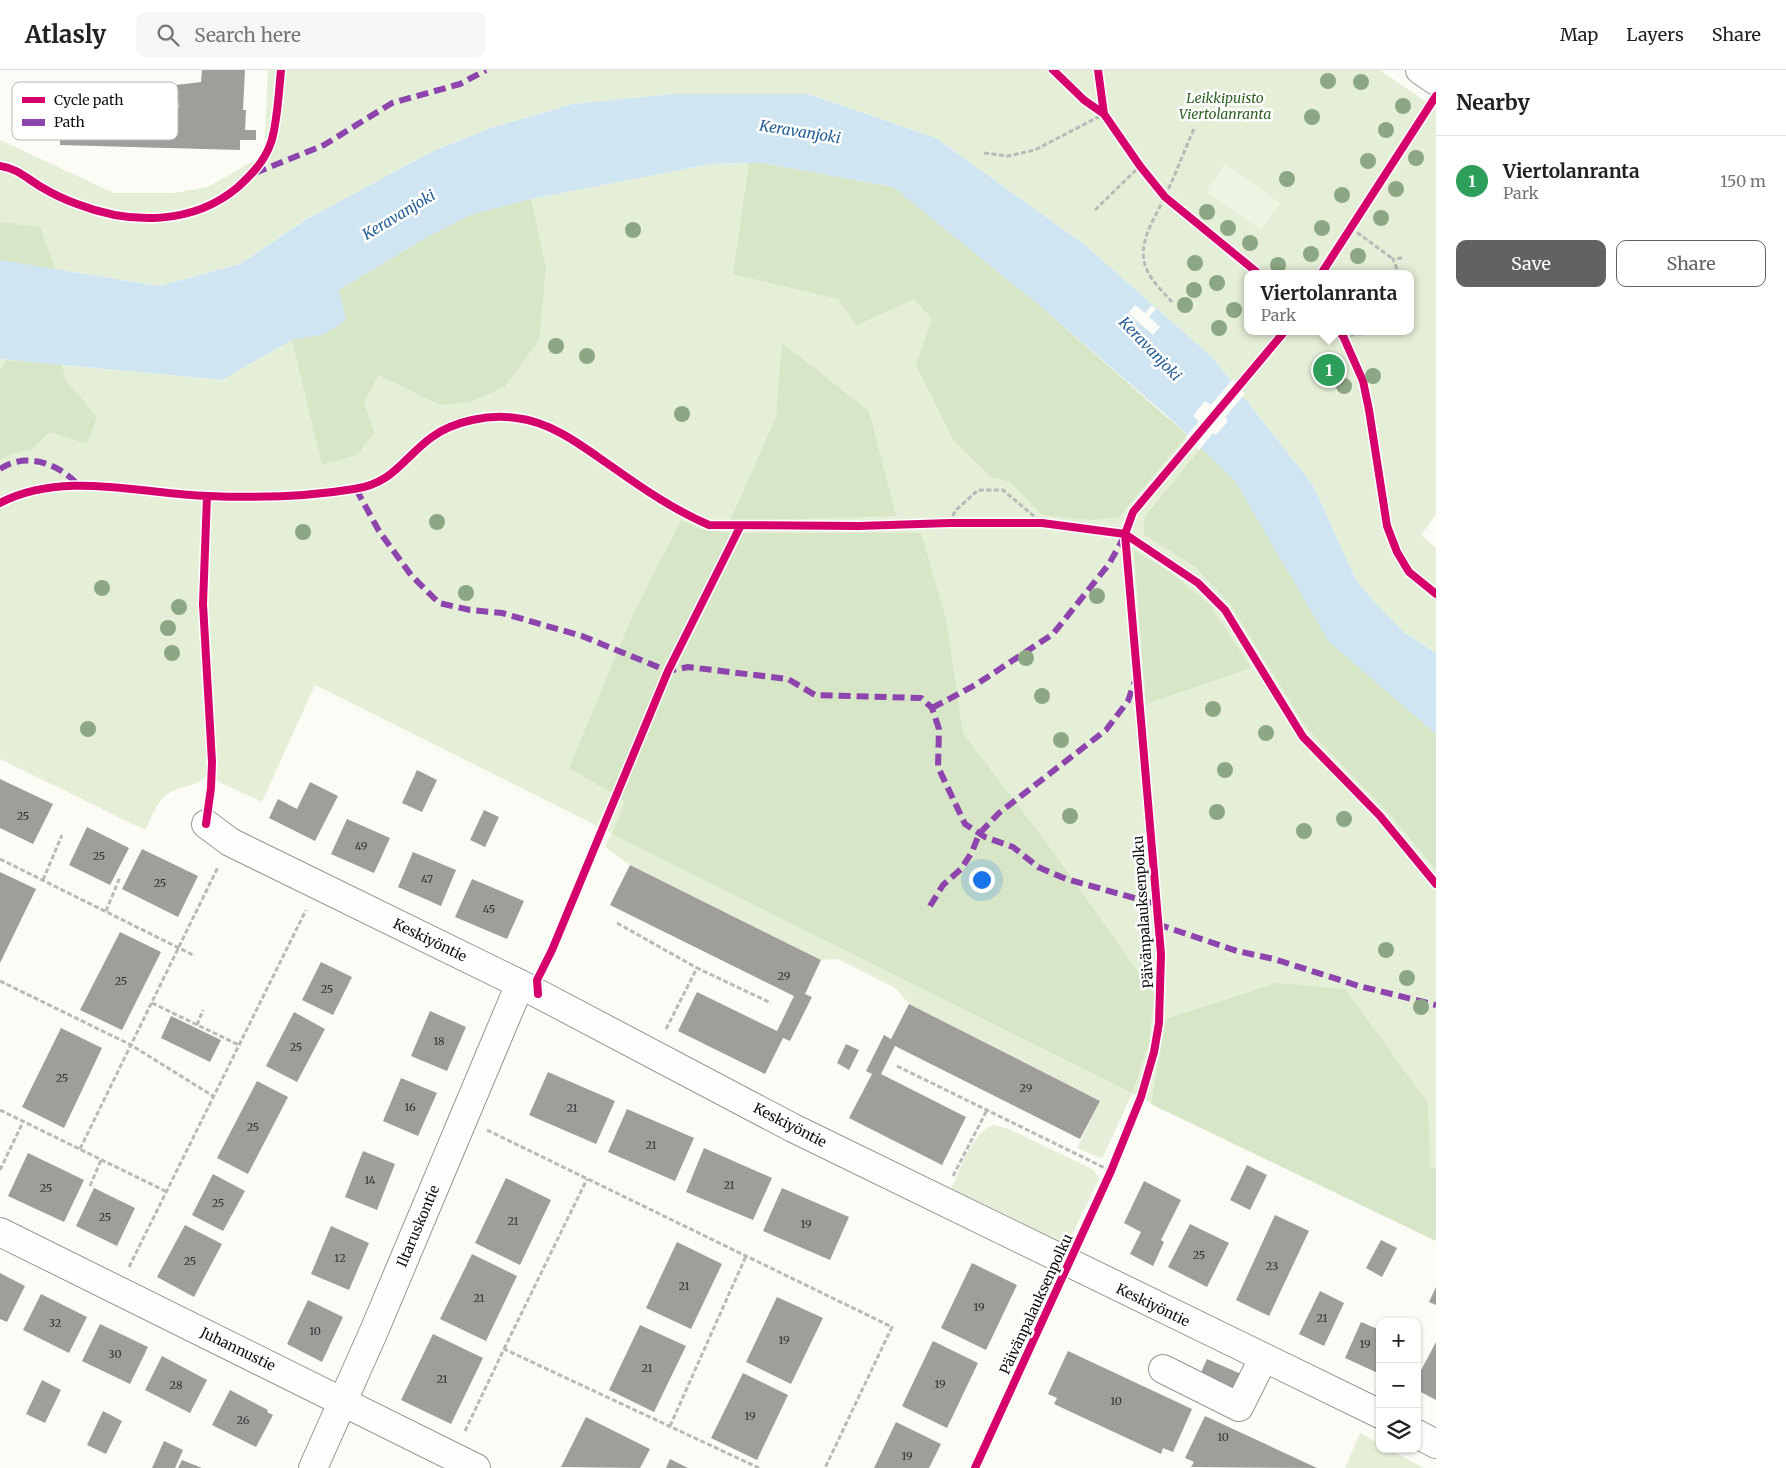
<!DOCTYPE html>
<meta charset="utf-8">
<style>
:root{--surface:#fff;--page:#f6f6f6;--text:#202124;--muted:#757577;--line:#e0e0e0;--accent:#636260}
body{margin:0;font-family:Merriweather,serif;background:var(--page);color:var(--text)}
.controls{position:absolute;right:15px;bottom:15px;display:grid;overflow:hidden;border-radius:10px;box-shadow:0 1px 4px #0004}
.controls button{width:45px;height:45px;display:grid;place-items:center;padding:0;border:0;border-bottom:1px solid var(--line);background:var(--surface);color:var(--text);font:25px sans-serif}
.you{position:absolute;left:981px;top:809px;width:18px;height:18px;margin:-12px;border:4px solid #fff;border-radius:50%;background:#1a73e8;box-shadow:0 0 0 8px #1a73e833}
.badge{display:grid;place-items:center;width:32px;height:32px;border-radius:50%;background:var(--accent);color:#fff;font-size:16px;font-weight:700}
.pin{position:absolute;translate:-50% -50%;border:2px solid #fff;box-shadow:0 1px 5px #0006}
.popup{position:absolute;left:1244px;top:200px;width:170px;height:65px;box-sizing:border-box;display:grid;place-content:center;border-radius:10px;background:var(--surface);filter:drop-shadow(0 1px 4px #0005);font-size:16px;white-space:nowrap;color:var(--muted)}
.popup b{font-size:19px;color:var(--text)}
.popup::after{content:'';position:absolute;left:50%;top:100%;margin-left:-10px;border:10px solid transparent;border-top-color:var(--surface)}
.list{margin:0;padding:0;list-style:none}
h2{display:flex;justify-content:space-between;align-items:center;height:65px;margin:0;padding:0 20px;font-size:21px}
h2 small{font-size:16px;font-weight:400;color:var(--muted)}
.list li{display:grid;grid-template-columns:32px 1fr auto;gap:15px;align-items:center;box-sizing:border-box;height:90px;padding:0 20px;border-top:1px solid var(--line)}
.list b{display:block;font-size:19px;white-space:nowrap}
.list p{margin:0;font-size:16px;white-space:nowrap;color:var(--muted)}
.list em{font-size:16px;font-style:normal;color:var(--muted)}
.actions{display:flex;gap:10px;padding:15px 20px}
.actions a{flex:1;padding:11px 0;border:1px solid var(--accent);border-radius:10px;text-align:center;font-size:18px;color:var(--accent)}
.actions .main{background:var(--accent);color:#fff}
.icon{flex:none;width:28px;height:28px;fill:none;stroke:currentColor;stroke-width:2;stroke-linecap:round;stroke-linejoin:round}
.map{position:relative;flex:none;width:1436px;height:1398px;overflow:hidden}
header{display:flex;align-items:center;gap:30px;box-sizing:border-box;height:70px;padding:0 25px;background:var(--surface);border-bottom:1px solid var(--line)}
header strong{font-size:24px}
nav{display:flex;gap:28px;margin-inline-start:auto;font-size:18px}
.search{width:350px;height:45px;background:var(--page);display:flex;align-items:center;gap:12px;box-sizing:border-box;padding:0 18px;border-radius:10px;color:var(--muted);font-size:19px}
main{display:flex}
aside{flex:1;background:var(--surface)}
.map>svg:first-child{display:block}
.green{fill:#e5efd8;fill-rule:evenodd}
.forest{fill:#d6e6c7}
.pitch{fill:#eef4e2}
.water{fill:#d0e5f2}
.pier{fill:#fcfbf6}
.building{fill:#a09e9b}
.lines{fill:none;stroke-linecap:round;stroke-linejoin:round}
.minor-casing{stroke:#969694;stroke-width:30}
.path{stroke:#b9b9b8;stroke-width:3;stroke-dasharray:5 2.5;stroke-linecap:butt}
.minor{stroke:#fffefe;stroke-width:28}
.quiet{stroke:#8e44ad;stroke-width:6;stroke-dasharray:12 6;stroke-linecap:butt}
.cycleway-casing{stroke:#fff;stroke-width:11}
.cycleway{stroke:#d6006c;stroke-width:8}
.tree{fill:#8ca784}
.labels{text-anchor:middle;stroke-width:5;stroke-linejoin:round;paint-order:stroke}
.number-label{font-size:11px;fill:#343433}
.park-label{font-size:14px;font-style:italic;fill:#306226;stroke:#fff}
.street-label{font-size:14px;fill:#101010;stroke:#fff}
.water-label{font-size:15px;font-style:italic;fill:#256096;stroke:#fff}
.key{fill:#fff;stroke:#b7b7b7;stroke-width:1}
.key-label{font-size:14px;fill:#101010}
</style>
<header>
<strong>Atlasly</strong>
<div class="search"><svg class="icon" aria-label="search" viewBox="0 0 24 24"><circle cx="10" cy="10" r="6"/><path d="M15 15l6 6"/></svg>Search here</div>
<nav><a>Map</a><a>Layers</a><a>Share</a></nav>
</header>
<main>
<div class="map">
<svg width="1436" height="1398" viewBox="0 0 1436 1398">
<rect width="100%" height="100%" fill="#fcfbf6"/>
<path class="green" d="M268,0H1380L1436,39V444L1421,465L1436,478V583L1404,562L1371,528L1356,510L1313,415L1213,288L1085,175L936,68L808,24H673L573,34L491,58L433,81L307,149L240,194L159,216L0,190V70L114,123H174L208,117L264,85ZM1248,204H1410V261H1248Z
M763,93L1173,351L1235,411L1329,572L1436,664V1171L1132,1024L1102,1089L1077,1078L1100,1031L909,934L895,918L838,889L821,890L630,795L605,777L611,763L315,615L262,732L206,706C196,717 185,715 173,721C158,727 152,747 145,760L0,689V289L222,310L292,270L470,145L531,129L711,94Z
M993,1055L1007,1058L1094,1100L1099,1109L1067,1175L951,1119C961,1099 971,1063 993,1055Z
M1360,1363L1380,1374V1379H1389L1423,1398H1345Z"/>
<path class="forest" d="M749,93H763L893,117L1045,240L1187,365L1119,447L1091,450L1042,445L1010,412L991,407L953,370L916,295L932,249L914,229L857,255L838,229L733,204Z
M531,129L546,198L539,270L504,317L470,332L440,335L379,305L364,332L374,363L357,385L322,395L292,270L325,264L339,220L422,170L470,145Z
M0,152L40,157L56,200L0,190Z
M782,273L869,341L896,446L730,451L776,347Z
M6,290L62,295L65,309L97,347L87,374L50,362L32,379L12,384L0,390V301Z
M1201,378L1235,411L1311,540L1385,620L1436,664V800L1392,747L1306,657L1230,534L1195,497L1144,464V451L1150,440Z
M681,450L702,460L731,463H921L946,549L963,663L1051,779L1154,924L1149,973L1132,1023L612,764L625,731L569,698L632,547Z
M1134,480L1172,504L1210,535L1251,598L1146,634Z
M1277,913L1345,919L1428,1033L1430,1097L1436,1098V1171L1151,1034L1166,949Z"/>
<path class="pitch" d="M1225,94L1280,133L1261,160L1206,121Z"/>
<path class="water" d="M673,24H808L936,68L1085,175L1213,288L1313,415L1356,510L1371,528L1404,562L1436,583V664L1329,572L1235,411L1173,351L1045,240L893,117L763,93L711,94L531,129L470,145L422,170L339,220L346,250L325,264L292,270L222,310L0,289V190L159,216L240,194L307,149L433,81L491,58L573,34Z"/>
<path class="pier" d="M1135,235L1145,243L1152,235L1156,239L1149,247L1160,257L1153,265L1128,243Z
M1233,309L1245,324L1225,347L1228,351L1216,365L1213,363L1199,380L1186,367L1199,351L1193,346L1205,331L1211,335Z"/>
<path class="building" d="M202,0H245L243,40H246L245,60H256V70H240V80L60,75L61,35L179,38L176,15L201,12Z
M417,700L437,710L422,742L402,733Z
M0,709L53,734L33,774L0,758Z
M310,712L338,726L315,771L269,748L278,729L297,739Z
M484,740L499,747L485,777L470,770Z
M347,749L390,768L374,803L331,784Z
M87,757L129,778L110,815L69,795Z
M142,779L198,806L178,847L122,819Z
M413,782L456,800L441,836L398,817Z
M630,795L821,890L805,924L812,927L790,971L783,968L765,1004L678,961L697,922L777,961L794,926L610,835Z
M0,802L36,819L0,893Z
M472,809L524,831L507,869L455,847Z
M120,862L161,882L122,960L80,940Z
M321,892L352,907L333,945L302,930Z
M909,934L1100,1031L1080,1069L895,976L881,1004L966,1047L942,1095L849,1048L872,1004L866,1001L884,965L891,969Z
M430,941L466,957L447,1001L411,986Z
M294,942L325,959L297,1012L266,996Z
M171,946L221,970L210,992L161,968Z
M61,958L102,978L64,1058L22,1037Z
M846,974L859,980L849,1000L837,993Z
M548,1002L615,1031L596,1074L529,1045Z
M401,1008L437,1023L418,1066L383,1051Z
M257,1011L288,1027L248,1104L217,1088Z
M627,1039L694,1068L675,1111L608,1082Z
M704,1078L772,1108L753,1150L686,1122Z
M363,1081L395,1094L377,1140L345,1127Z
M28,1083L84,1110L64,1152L8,1126Z
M1247,1095L1267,1105L1250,1140L1230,1130Z
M213,1104L245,1121L223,1161L192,1145Z
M506,1108L551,1130L520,1195L475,1173Z
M1144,1111L1181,1130L1161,1170L1164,1172L1153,1196L1130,1184L1141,1162L1124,1153Z
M94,1118L135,1138L117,1176L76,1156Z
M782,1118L849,1147L830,1190L763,1161Z
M1275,1145L1309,1161L1269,1246L1236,1230Z
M1190,1154L1229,1173L1207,1217L1168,1197Z
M185,1155L222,1174L194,1227L157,1207Z
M331,1156L369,1173L349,1220L311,1204Z
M1381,1170L1397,1178L1382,1207L1366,1198Z
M677,1172L722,1194L691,1259L646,1238Z
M472,1184L517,1206L486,1271L440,1249Z
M972,1193L1017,1215L986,1280L941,1258Z
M0,1203L25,1216L7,1252L0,1249Z
M1436,1217V1235L1429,1232Z
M1320,1221L1344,1233L1324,1276L1299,1264Z
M41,1224L87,1247L69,1283L23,1260Z
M777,1227L823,1248L791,1314L746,1292Z
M308,1230L343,1247L322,1292L287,1274Z
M1361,1252L1380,1260V1304L1345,1288Z
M100,1254L148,1277L130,1314L82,1291Z
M640,1255L686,1276L654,1342L609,1320Z
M433,1264L483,1288L451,1354L401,1330Z
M933,1271L978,1293L947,1358L902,1336Z
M1436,1272V1330L1417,1320V1308Z
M1068,1281L1192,1339L1173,1382L1163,1378L1161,1384L1054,1334L1057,1328L1048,1324Z
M162,1286L207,1310L190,1343L145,1320Z
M1207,1289L1241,1304L1232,1324L1198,1309Z
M743,1303L788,1325L757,1390L711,1368Z
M42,1310L61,1320L45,1353L26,1344Z
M230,1320L268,1340L267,1342L273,1345L256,1377L212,1355Z
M103,1341L122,1351L106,1384L87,1375Z
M1205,1346L1317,1398L1191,1397L1194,1392L1185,1388Z
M586,1347L650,1379L640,1398L561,1397Z
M896,1352L941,1374L929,1398H874Z
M164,1371L183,1380L175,1398H152Z
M670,1389L688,1398H666Z
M182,1390L202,1398H178Z"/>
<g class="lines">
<g class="minor-casing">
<path id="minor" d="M1420,0L1436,11
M206,754L230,772L520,914L793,1058L1380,1344
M0,1162L476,1398
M1163,1299L1239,1337L1263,1289
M1417,1364L1436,1374
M313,1398L374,1261L520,914"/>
</g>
<path class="path" d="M984,83L1008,86L1035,80L1104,44
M1095,140L1140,96
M1351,158L1393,189
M1397,199L1393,189L1403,188
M1172,232C1162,221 1150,210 1145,195C1138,170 1156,147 1165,126C1176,104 1184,81 1194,59
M1343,266L1369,263
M950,453L955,441L978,420H1003L1042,453
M0,789L195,886
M43,810L62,765
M106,841L120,807
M617,853L697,898
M0,911L131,975L213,1026
M152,933L239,975
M197,955L203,940
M666,959L697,898L771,933
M897,996L1111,1101
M0,1040L165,1121
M487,1060L892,1257L825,1398
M80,1079L218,797
M0,1100L23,1052
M953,1106L987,1040
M90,1116L101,1090
M129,1197L306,840
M504,1279L587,1109
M670,1356L746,1186
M465,1361L504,1279L759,1398"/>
<use href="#minor" class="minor"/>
<path class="quiet" d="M255,103L324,75L392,33L460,14L486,0
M0,399C27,381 60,394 80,417
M356,419L379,461L411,505L439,533L470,540L502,543L582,566L668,601L688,597L788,609L815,625L921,628L932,638L939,659L938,697L965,754L985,767L1013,777L1038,797L1066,809L1156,834
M932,638L977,614L1053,564L1109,494L1124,467
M930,836L943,815L961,799L972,782L979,764L999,743L1106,660L1128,631L1135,611
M1157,854L1237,881L1274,889L1359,916L1436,935"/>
<g class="cycleway-casing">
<path id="cycleway" d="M1053,0L1084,30L1104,44
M1098,0L1104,44L1140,96L1165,127L1259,204
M0,96C19,99 27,109 43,118C53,124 66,130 77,134C131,155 193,155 238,117C251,105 264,92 270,75C277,59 279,19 281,0
M1321,204L1436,26
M1338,261L1343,266L1363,311L1369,340L1387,456L1397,482L1409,502L1436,524
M0,433C64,400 140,424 208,426C256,428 306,427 354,419C394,413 403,388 432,367C454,351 489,344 516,348C552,352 582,376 611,396C642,418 674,440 709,455L859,456L950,453H1042L1125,464L1198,513L1225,540L1303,667L1380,746L1436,814
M206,754L211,718L212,692L203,534L207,426
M538,924L537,910L552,880L668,601L740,457
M975,1398L1111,1101L1141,1027L1154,982L1159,953L1161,884L1125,464L1133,442L1285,261"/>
</g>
<use href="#cycleway" class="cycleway"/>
</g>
<g class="tree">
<circle cx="1328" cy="11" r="8"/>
<circle cx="1361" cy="12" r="8"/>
<circle cx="1403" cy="36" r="8"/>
<circle cx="1312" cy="47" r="8"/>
<circle cx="1386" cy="60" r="8"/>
<circle cx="1416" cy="88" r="8"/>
<circle cx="1368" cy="91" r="8"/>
<circle cx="1287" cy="109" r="8"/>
<circle cx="1396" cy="119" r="8"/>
<circle cx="1342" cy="125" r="8"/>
<circle cx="1207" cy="142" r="8"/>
<circle cx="1381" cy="148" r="8"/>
<circle cx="1228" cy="158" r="8"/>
<circle cx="1322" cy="158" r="8"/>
<circle cx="633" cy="160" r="8"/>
<circle cx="1250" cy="173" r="8"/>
<circle cx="1311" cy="184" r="8"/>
<circle cx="1358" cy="186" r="8"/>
<circle cx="1195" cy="193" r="8"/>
<circle cx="1278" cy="195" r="8"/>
<circle cx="1217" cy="213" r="8"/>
<circle cx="1194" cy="220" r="8"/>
<circle cx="1185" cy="235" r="8"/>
<circle cx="1234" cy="240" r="8"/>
<circle cx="1219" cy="258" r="8"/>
<circle cx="556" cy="276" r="8"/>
<circle cx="587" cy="286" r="8"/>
<circle cx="1373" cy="306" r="8"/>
<circle cx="1344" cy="316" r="8"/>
<circle cx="682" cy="344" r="8"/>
<circle cx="437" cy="452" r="8"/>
<circle cx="303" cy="462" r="8"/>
<circle cx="102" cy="518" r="8"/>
<circle cx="466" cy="523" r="8"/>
<circle cx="1097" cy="526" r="8"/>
<circle cx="179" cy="537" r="8"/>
<circle cx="168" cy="558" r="8"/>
<circle cx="172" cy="583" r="8"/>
<circle cx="1026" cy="588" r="8"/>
<circle cx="1042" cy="626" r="8"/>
<circle cx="1213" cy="639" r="8"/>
<circle cx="88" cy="659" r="8"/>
<circle cx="1266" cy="663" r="8"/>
<circle cx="1061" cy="670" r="8"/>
<circle cx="1225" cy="700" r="8"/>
<circle cx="1217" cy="742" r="8"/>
<circle cx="1070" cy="746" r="8"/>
<circle cx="1344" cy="749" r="8"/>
<circle cx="1304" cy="761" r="8"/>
<circle cx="1386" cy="880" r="8"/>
<circle cx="1407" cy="908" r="8"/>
<circle cx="1421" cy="937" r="8"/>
</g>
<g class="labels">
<g class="number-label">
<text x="23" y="750">25</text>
<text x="361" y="780">49</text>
<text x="99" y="790">25</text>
<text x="427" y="813">47</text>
<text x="160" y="817">25</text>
<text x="489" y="843">45</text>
<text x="784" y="910">29</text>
<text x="121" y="915">25</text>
<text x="327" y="923">25</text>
<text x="439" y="975">18</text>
<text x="296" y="981">25</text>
<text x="62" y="1012">25</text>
<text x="1026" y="1022">29</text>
<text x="410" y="1041">16</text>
<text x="572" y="1042">21</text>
<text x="253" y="1061">25</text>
<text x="651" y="1079">21</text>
<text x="370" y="1114">14</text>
<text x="729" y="1119">21</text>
<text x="46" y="1122">25</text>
<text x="218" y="1137">25</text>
<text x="105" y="1151">25</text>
<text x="513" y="1155">21</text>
<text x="806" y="1158">19</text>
<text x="1199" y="1189">25</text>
<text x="340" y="1192">12</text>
<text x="190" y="1195">25</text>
<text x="1272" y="1200">23</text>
<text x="684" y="1220">21</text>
<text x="479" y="1232">21</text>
<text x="979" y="1241">19</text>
<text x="1322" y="1252">21</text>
<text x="55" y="1257">32</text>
<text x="315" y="1265">10</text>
<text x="784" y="1274">19</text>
<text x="1365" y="1278">19</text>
<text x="115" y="1288">30</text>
<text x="647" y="1302">21</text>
<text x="442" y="1313">21</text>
<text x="940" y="1318">19</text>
<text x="176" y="1319">28</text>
<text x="1116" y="1335">10</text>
<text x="750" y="1350">19</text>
<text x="243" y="1354">26</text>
<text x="1223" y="1371">10</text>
<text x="907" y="1390">19</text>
</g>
<g class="park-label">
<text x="1225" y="33">Leikkipuisto<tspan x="1225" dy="16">Viertolanranta</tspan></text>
</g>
<g class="street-label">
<text transform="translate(1143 842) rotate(-94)" y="5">Päivänpalauksenpolku</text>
<text transform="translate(430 870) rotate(26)" y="5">Keskiyöntie</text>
<text transform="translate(790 1055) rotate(27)" y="5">Keskiyöntie</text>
<text transform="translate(418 1156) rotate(-67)" y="5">Iltaruskontie</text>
<text transform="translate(1036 1234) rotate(-65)" y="5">Päivänpalauksenpolku</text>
<text transform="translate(1153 1235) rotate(26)" y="5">Keskiyöntie</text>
<text transform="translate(238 1279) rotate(26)" y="5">Juhannustie</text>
</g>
<g class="water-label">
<text transform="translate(800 62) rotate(9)" y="5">Keravanjoki</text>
<text transform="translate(399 145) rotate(-31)" y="5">Keravanjoki</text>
<text transform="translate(1150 279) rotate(46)" y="5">Keravanjoki</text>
</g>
</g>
<rect x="12" y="12" width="166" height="58" rx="8" class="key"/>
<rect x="22" y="27" width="23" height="6" fill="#d6006c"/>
<rect x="22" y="49" width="23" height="7" fill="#8e44ad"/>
<g class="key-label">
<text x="54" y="35">Cycle path</text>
<text x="54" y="57">Path</text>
</g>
</svg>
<div class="controls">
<button>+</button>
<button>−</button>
<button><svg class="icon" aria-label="layers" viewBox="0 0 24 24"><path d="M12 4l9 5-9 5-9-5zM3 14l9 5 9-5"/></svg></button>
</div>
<div class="you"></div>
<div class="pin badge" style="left:1329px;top:300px;background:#2e9e5b">1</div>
<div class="popup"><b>Viertolanranta</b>Park</div>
</div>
<aside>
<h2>Nearby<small></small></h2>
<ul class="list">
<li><span class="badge" style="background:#2e9e5b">1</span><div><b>Viertolanranta</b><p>Park</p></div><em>150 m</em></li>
</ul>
<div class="actions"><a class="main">Save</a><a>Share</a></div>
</aside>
</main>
